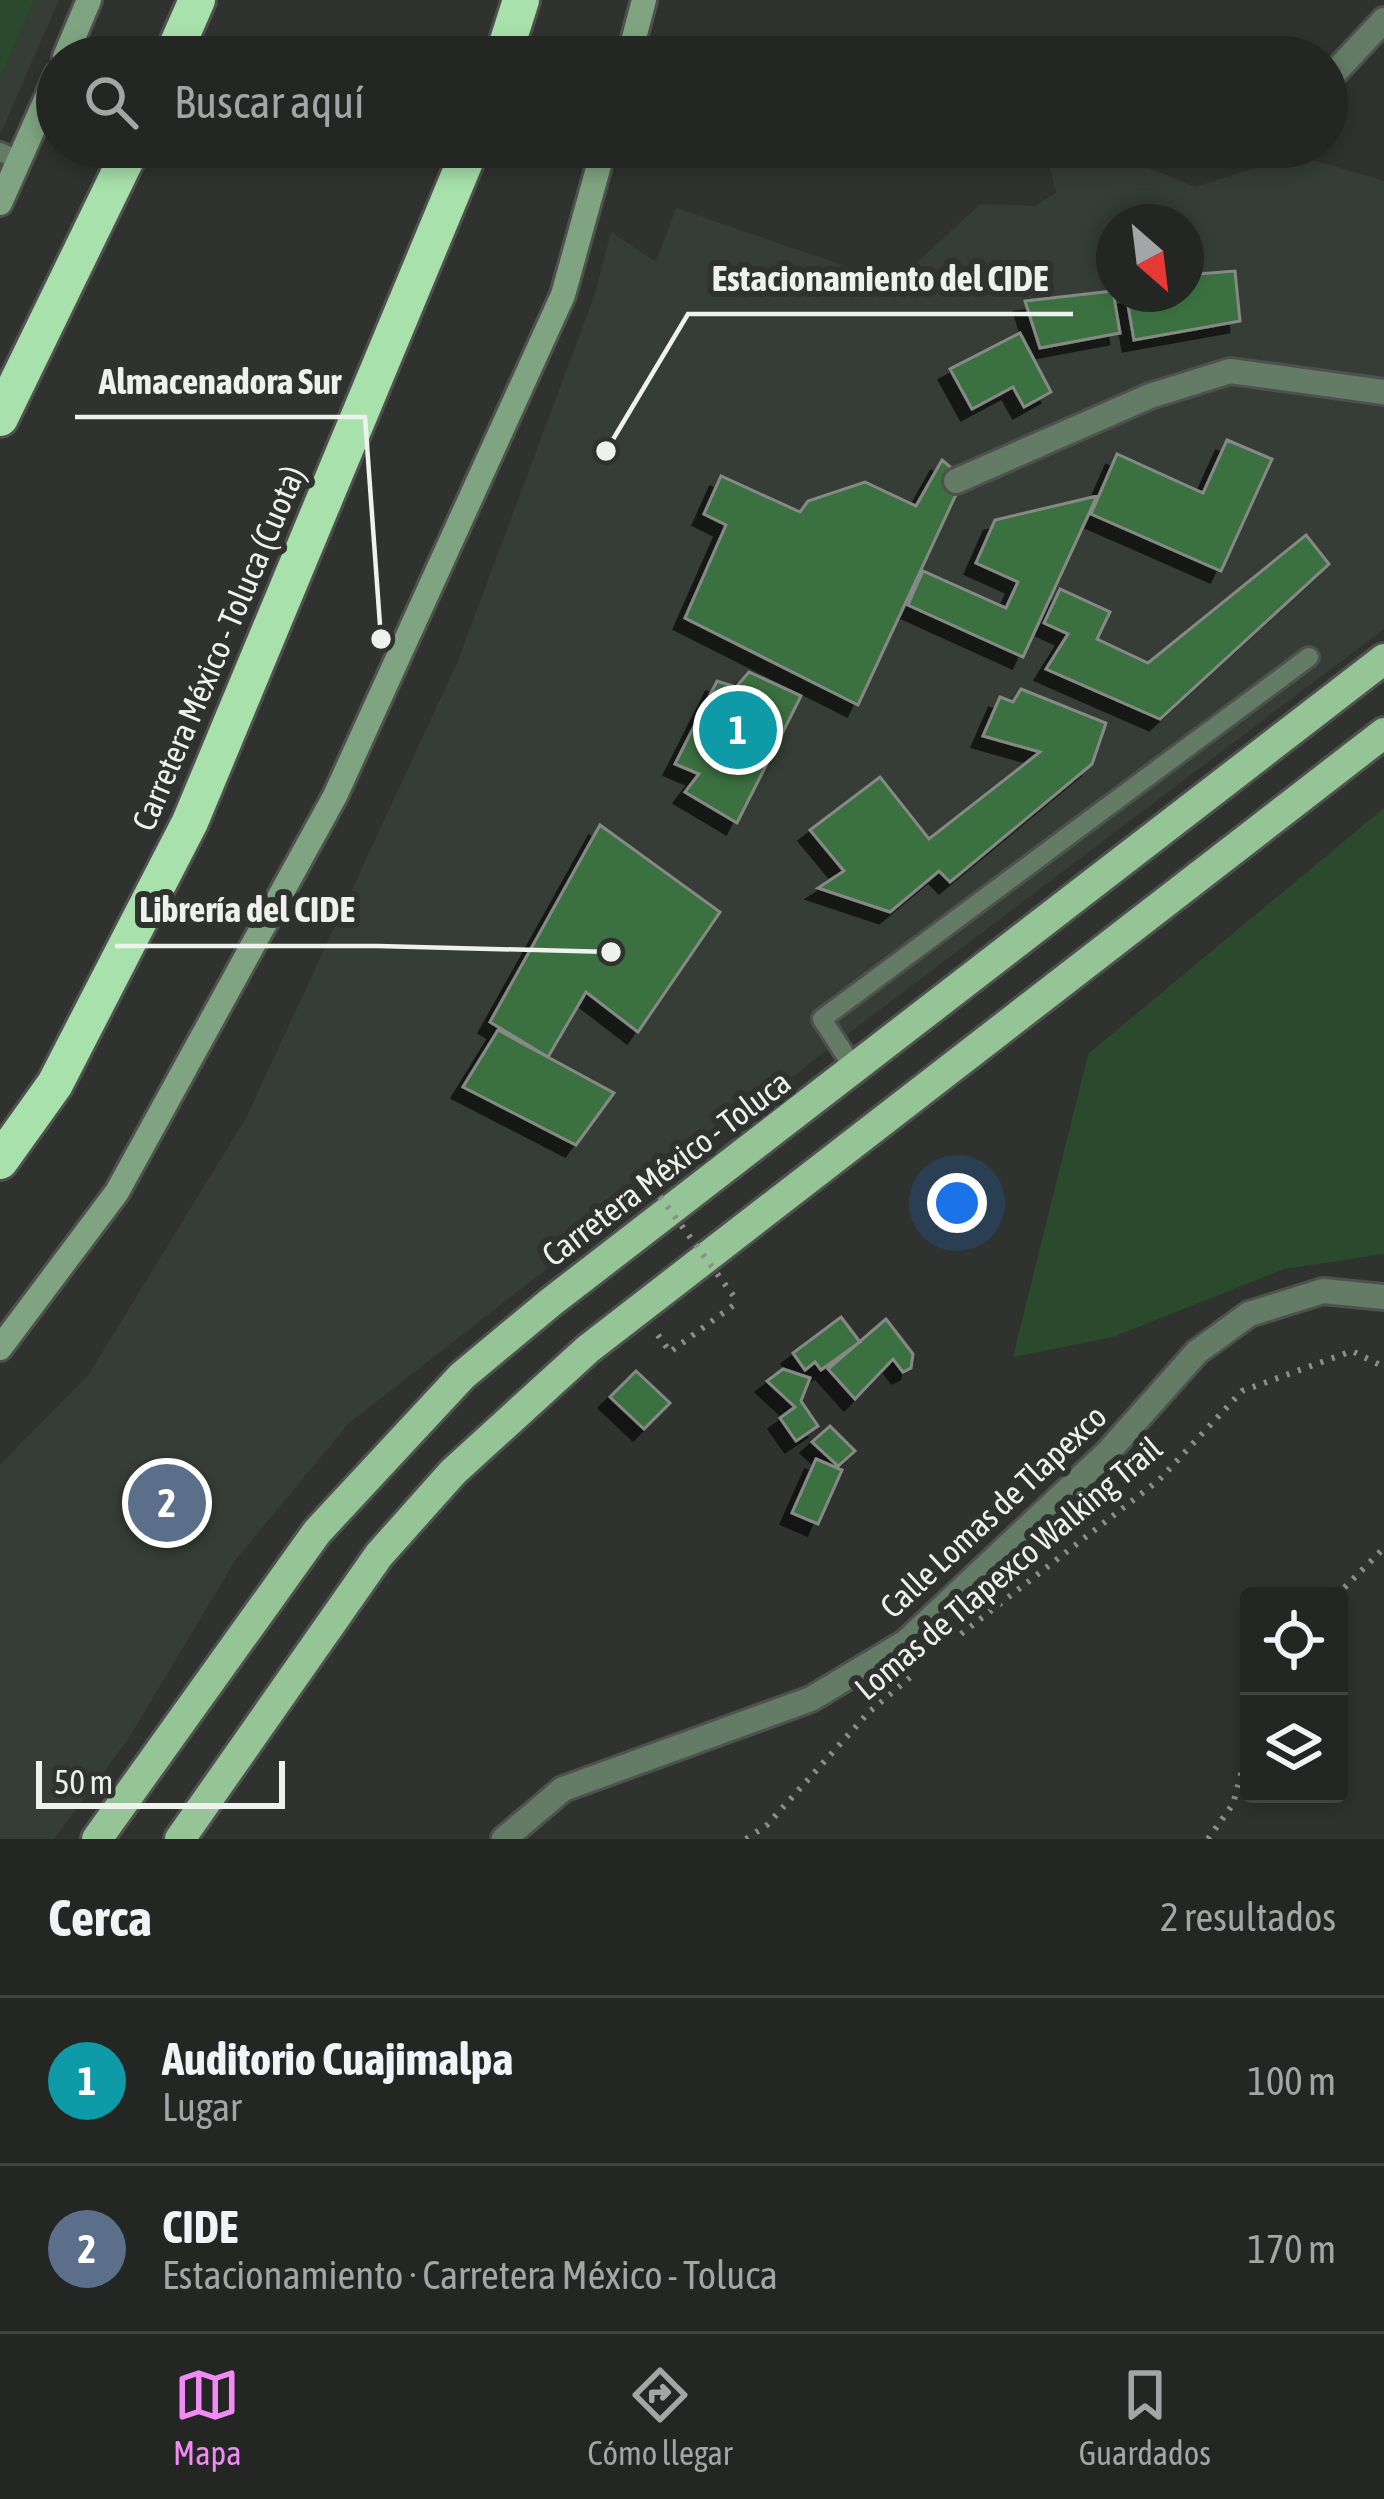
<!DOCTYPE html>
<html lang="es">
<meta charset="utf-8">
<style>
:root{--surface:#242624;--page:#2c2e2c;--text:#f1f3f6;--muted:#a3a5a6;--line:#414341;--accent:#f18af4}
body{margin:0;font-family:"Asap Condensed",sans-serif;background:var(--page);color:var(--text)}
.controls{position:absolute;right:36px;bottom:36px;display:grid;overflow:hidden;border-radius:12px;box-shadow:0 6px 18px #0003}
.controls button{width:108px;height:108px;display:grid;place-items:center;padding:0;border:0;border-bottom:3px solid var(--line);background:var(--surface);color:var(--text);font:60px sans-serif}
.compass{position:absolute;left:1096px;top:204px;width:108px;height:108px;border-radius:50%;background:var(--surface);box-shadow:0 6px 18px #0003;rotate:152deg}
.scale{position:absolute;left:36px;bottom:30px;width:249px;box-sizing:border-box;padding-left:12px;border:6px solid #eff1ef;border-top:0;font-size:33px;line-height:42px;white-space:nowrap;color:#eff1ef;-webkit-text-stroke:9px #303230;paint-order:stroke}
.you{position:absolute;left:957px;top:1203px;width:42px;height:42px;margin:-30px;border:9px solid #fff;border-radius:50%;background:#1a73e8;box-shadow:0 0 0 18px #1a73e833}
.badge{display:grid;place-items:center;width:78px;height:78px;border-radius:50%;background:var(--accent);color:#fff;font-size:39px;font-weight:700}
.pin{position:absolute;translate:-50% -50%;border:6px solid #fff;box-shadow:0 3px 12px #0006}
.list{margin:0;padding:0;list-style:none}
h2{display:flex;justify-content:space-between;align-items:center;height:156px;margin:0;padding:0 48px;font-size:51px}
h2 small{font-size:39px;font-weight:400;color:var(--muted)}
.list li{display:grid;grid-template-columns:78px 1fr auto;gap:36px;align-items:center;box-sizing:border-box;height:168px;padding:0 48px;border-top:3px solid var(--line)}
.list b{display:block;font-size:45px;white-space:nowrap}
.list p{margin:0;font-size:39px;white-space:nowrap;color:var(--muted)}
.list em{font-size:39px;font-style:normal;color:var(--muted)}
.icon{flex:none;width:66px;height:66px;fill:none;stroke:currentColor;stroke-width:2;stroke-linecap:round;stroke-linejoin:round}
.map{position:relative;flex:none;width:1384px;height:1839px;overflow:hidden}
.search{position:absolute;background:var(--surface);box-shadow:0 6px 18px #0003;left:36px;right:36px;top:36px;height:132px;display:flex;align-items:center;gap:30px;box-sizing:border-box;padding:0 42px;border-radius:66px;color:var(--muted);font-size:45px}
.sheet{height:492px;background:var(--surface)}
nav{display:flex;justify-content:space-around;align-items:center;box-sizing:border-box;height:168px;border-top:3px solid var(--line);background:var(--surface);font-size:33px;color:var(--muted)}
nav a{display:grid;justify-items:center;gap:6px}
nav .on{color:var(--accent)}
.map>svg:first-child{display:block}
.built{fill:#363d36;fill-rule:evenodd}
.green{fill:#2b492d}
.building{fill:#3a6f3f;stroke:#868986;stroke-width:3;filter:url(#shadow)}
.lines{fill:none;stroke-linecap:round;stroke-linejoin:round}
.service-casing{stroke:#4f514f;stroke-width:24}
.minor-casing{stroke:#4f514f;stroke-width:30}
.tertiary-casing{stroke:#4f514f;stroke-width:30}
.secondary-casing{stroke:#4f514f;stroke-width:30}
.primary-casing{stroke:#4f514f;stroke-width:36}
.motorway-casing{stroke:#4f514f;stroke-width:42}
.path{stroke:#8c8e8c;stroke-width:6;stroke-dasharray:3 9;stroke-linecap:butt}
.service{stroke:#647b65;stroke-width:18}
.minor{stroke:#647b65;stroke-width:24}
.tertiary{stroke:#647b65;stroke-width:24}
.secondary{stroke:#80a482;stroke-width:24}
.primary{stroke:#95c497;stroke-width:30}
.motorway{stroke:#a8e1ab;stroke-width:36}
.path-bridge{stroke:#8c8e8c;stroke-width:6;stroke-dasharray:3 9;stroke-linecap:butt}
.labels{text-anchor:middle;stroke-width:12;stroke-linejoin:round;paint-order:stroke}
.street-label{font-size:33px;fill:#eff1ef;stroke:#303230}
.leader{fill:none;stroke:#eff1ef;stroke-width:4.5}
.callout-dot{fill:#eff1ef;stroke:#303230;stroke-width:4.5}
.callout-label{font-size:36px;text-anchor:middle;font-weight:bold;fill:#eff1ef;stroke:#303230;stroke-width:12;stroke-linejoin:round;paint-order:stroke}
</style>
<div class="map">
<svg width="1384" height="1839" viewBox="0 0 1384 1839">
<defs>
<filter id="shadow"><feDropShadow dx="-11" dy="11" stdDeviation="0" flood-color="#0009"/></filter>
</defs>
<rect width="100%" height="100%" fill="#303230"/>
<path class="built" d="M0,0H59L0,135Z
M1045,147H1099L1195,187L1296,155L1384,181V629L836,1043L348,1424L236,1559L129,1738L54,1839H0V1465L89,1374L246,1118L457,663L595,294L611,232L656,262L676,208L895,283L980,204L1034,206L1056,193ZM1114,222H1186V294H1114Z"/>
<path class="green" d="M0,0H34L0,77Z
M1384,808V1254L1284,1269L1113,1337L1013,1357L1088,1054Z"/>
<path class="building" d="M1235,271L1240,321L1134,340L1126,294H1186V275Z
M1113,291L1120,333L1040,348L1025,301Z
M1020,333L1051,392L1024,407L1013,387L972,409L950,369Z
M1227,440L1272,459L1221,571L1091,514L1117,454L1203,493Z
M942,460L954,470L959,488L858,705L685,618L726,525L704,514L721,476L800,512L808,501L865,482L916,506Z
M1097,496L1023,657L908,605L923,571L1006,608L1018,582L976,563L995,520Z
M1306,535L1329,564L1160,719L1046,669L1068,634L1044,623L1060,589L1110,612L1097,639L1148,663Z
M749,672L801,696L737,823L685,792L699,774L675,764L717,681L736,687Z
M1021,689L1106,723L1092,764L950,882L939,871L890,912L818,888L844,871L810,830L880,777L929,839L1040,752L983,736L1000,697L1013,702Z
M600,825L720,912L638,1032L586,992L548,1057L490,1022Z
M498,1030L614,1093L576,1145L463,1087Z
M841,1317L860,1342L821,1370L815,1362L805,1370L793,1353Z
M886,1319L913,1354L911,1368L903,1372L893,1359L855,1399L828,1369Z
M783,1369L810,1378L801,1401L818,1426L796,1441L780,1418L795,1407L767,1381Z
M636,1371L670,1403L644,1429L610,1397Z
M830,1426L855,1451L838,1466L812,1442Z
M816,1459L842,1470L818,1524L792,1513Z"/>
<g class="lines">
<g class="service-casing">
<path id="service" d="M0,152L19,160
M855,1070L822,1019L1309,657"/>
</g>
<g class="minor-casing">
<path id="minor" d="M1327,81L1384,20
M956,481L1150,396L1230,371L1384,392"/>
</g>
<g class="tertiary-casing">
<path id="tertiary" d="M504,1839L563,1789L811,1699L906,1642L1108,1452L1197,1352L1249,1314L1323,1291L1384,1297"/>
</g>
<g class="secondary-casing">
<path id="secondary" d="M65,57L89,0
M629,57L644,0
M0,203L57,75
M0,1348L117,1192L335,796L563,295L604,147"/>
</g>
<g class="primary-casing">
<path id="primary" d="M97,1839L317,1532L462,1376L551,1302L1384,659
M180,1839L379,1555L453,1472L588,1349L1384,733"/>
</g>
<g class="motorway-casing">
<path id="motorway" d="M172,57L197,0
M503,57L521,0
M0,418L132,147
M0,1161L55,1084L190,822L471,147"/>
</g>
<path class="path" d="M658,1335L670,1352L738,1302
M1336,1596L1384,1548
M961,1634L1159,1480L1242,1391L1352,1351L1384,1367
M746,1839L767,1825L869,1712L914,1674
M1208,1839L1233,1804L1249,1744"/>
<use href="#service" class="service"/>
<use href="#minor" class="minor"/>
<use href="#tertiary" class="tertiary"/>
<use href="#secondary" class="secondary"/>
<use href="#primary" class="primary"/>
<use href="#motorway" class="motorway"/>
<path class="path-bridge" d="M653,1187L738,1302"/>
</g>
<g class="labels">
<g class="street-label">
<text transform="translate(218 648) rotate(-67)" y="12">Carretera México - Toluca (Cuota)</text>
<text transform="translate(666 1168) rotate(-37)" y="12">Carretera México - Toluca</text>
<text transform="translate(993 1511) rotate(-43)" y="12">Calle Lomas de Tlapexco</text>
<text transform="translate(1008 1568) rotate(-40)" y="12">Lomas de Tlapexco Walking Trail</text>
</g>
</g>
<path class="leader" d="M606 451L688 314H1073M381 639L365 417H75M611 952L378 946H115"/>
<g class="callout-dot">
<circle cx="606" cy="451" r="12"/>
<circle cx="381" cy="639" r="12"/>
<circle cx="611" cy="952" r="12"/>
</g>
<g class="callout-label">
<text x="880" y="291">Estacionamiento del CIDE</text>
<text x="220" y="394">Almacenadora Sur</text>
<text x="247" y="922">Librería del CIDE</text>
</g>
</svg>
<div class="controls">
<button><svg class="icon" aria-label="locate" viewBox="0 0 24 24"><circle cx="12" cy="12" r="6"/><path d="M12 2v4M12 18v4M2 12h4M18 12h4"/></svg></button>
<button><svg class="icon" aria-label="layers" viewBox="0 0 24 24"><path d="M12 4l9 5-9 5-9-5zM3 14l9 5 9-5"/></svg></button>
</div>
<svg class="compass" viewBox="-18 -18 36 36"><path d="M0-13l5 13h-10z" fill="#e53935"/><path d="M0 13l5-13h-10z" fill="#a3a5a6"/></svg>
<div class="scale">50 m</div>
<div class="you"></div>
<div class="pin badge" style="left:738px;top:730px;background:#0f9aa8">1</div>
<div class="pin badge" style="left:167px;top:1503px;background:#5c6f8a">2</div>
<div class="search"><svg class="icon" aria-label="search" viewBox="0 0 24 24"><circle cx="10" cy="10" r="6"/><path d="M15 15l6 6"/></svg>Buscar aquí</div>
</div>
<section class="sheet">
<h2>Cerca<small>2 resultados</small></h2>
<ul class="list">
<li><span class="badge" style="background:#0f9aa8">1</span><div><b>Auditorio Cuajimalpa</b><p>Lugar</p></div><em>100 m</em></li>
<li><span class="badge" style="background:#5c6f8a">2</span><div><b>CIDE</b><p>Estacionamiento · Carretera México - Toluca</p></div><em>170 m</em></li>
</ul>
</section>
<nav>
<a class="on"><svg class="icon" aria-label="map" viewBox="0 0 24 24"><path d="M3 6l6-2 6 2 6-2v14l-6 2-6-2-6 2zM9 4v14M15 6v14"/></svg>Mapa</a>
<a><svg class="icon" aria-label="directions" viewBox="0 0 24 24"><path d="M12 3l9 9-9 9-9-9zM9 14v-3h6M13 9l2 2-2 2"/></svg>Cómo llegar</a>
<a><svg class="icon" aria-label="saved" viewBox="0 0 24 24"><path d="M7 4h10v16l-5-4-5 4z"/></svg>Guardados</a>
</nav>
